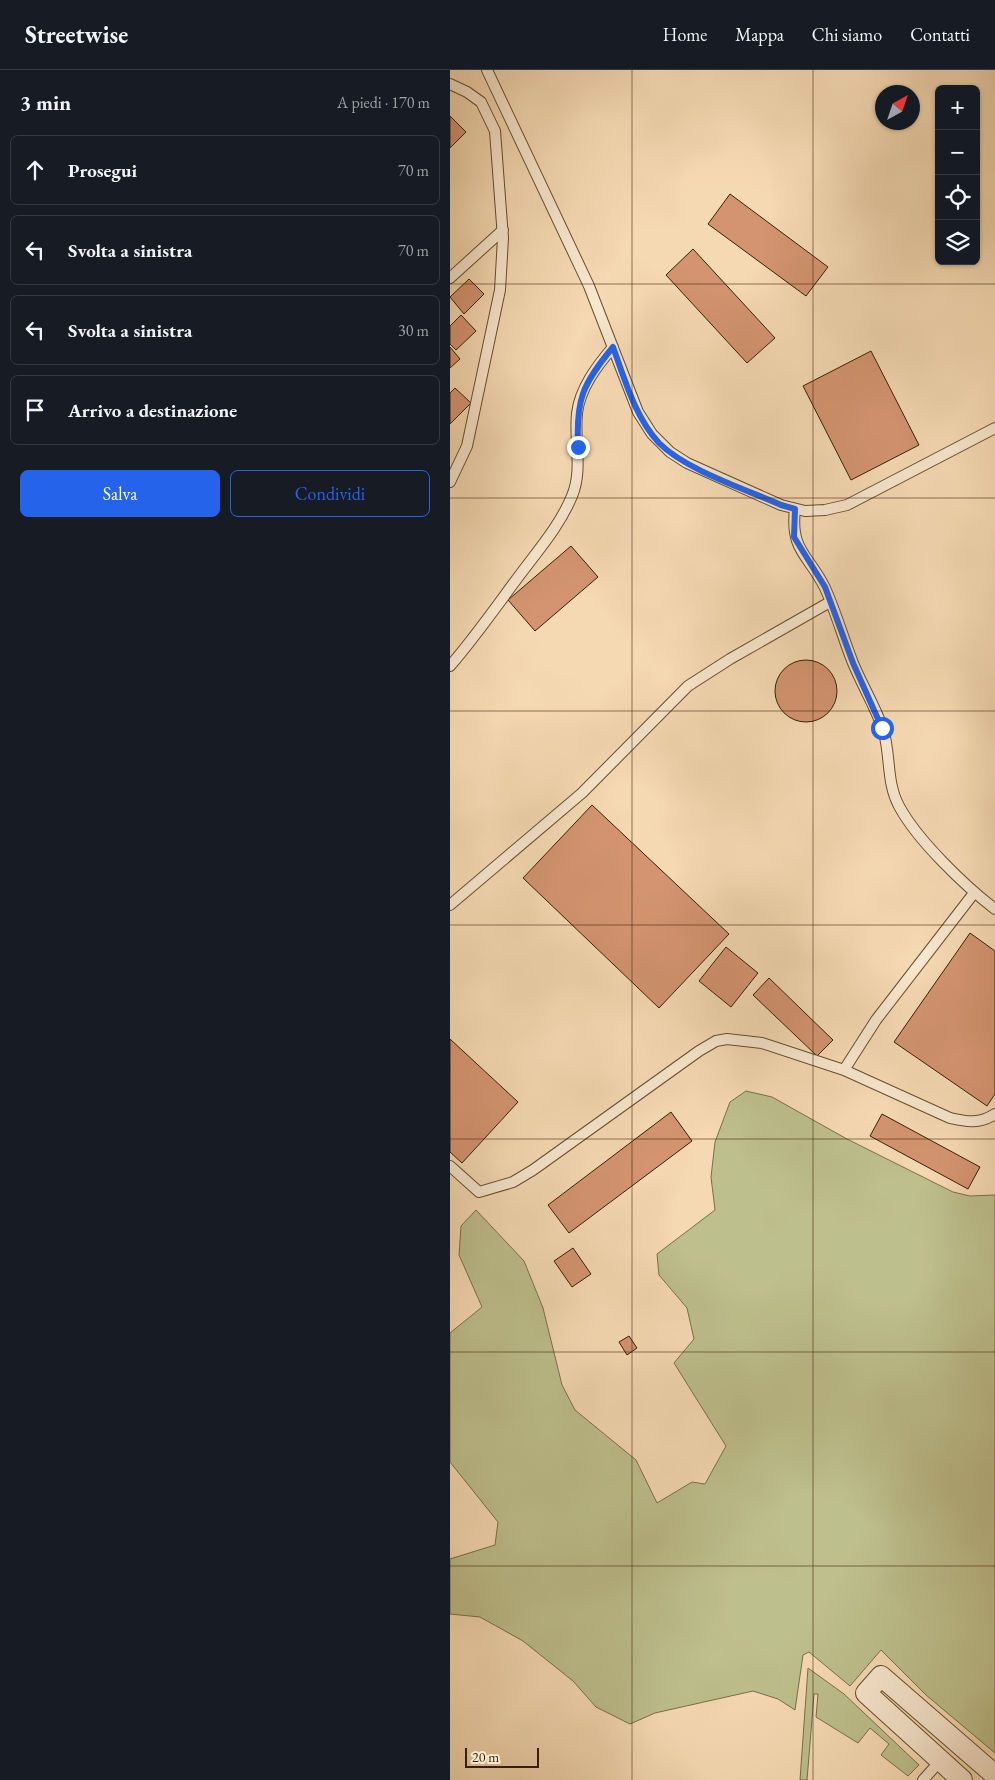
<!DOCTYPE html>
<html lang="it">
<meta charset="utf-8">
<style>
:root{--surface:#171b24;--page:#20242c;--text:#f1f3f6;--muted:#9ea1a6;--line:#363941;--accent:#2563eb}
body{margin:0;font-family:"EB Garamond",serif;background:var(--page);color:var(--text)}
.controls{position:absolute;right:15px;top:15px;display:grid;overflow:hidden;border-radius:8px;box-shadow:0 1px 4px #0004}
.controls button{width:45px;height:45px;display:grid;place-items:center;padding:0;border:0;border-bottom:1px solid var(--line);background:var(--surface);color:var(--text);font:25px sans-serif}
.compass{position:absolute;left:425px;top:15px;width:45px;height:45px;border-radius:50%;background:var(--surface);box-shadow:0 1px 4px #0004;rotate:40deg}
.scale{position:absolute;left:15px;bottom:12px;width:74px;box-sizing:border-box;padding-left:5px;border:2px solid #381f02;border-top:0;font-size:14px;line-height:18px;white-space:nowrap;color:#381f02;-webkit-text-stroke:4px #f8e6cd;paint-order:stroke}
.stop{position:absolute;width:15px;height:15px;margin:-11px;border:4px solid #2563eb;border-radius:50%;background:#fff}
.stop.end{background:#2563eb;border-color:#fff;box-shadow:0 1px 5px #0008}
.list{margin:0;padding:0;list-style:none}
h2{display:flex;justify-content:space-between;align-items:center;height:65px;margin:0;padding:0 20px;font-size:21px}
h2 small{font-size:16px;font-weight:400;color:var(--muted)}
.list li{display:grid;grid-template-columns:32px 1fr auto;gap:15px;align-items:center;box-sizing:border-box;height:70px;margin:0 10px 10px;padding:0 10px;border:1px solid var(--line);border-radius:8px}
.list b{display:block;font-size:19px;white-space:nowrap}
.list em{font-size:16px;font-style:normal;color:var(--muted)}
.actions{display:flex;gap:10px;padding:15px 20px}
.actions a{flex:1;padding:11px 0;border:1px solid var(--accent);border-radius:8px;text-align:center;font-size:18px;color:var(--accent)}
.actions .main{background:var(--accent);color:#fff}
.icon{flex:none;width:28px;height:28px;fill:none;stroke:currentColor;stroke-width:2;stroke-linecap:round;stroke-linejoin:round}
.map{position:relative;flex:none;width:545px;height:1710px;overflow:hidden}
header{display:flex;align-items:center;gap:30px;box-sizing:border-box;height:70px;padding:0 25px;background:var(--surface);border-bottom:1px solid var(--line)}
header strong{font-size:24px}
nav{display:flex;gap:28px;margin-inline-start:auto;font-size:18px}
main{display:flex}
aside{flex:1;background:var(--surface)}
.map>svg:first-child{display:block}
.green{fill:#bdbf8c;stroke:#7a6f47}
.building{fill:#d49471;stroke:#381f02}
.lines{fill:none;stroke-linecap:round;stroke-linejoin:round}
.lane-casing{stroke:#674e2e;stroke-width:12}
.street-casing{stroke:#674e2e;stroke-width:22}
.lane{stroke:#f8e6cd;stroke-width:10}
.street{stroke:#f8e6cd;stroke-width:20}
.route{stroke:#2563eb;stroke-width:6}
.grid{fill:none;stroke:#381f02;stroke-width:1;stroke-opacity:0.55}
</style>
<header>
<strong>Streetwise</strong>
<nav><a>Home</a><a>Mappa</a><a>Chi siamo</a><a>Contatti</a></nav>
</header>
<main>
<aside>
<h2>3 min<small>A piedi · 170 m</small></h2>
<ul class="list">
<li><svg class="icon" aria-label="ahead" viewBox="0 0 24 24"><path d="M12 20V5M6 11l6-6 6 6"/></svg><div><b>Prosegui</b></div><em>70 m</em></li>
<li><svg class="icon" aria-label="left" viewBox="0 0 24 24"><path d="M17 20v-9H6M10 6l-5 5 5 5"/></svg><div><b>Svolta a sinistra</b></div><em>70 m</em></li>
<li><svg class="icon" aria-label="left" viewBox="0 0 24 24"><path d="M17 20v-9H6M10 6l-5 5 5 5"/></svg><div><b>Svolta a sinistra</b></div><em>30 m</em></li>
<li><svg class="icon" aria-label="arrive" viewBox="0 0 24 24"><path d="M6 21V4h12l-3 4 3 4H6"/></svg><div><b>Arrivo a destinazione</b></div></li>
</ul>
<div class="actions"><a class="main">Salva</a><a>Condividi</a></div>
</aside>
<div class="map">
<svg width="545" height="1710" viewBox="0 0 545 1710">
<rect width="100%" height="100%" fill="#f5d9b2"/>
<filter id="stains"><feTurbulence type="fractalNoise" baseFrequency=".004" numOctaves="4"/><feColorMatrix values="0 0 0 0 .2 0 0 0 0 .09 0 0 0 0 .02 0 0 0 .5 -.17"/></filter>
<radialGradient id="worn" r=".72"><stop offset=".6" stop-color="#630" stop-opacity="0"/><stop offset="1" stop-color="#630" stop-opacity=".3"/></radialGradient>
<path class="green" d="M296,1021L322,1027L397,1069L503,1122L520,1126L545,1125V1683L476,1625L431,1580L400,1616L359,1582L353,1585L345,1640L328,1629L303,1621L205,1643L180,1654L146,1637L123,1611L73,1571L30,1547L0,1544V1489L45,1475L48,1452L0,1392V1263L32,1237L9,1185L11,1156L26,1140L74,1191L93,1238L112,1315L125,1340L186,1390L207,1433L242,1412L255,1414L276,1376L224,1293L244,1269L237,1238L209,1205L207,1184L265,1140L261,1107L265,1072L280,1032Z
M358,1598L394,1624L469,1695L458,1706L431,1685L439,1674L420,1658L408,1673L366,1647L368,1624H364L357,1710H350Z"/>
<path class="building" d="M0,46L16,62L0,78Z
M280,124L378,197L356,226L258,154Z
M243,179L325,268L297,293L216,205Z
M19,209L34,224L14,244L0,227Z
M11,245L26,261L6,280L0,274V256Z
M0,277L10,289L0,298Z
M421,281L469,375L401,410L353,316Z
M5,318L21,333L0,354V323Z
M121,476L148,507L85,561L58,530Z
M325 621a31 31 0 1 1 62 0a31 31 0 1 1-62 0Z
M142,735L279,864L209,938L73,808Z
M520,863L545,881V1024L537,1036L444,972Z
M276,877L308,903L281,937L249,911Z
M319,908L383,970L367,986L303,925Z
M0,969L68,1032L12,1093L0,1082Z
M221,1042L242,1071L119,1163L98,1135Z
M432,1044L530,1097L518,1119L420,1066Z
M123,1178L141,1204L122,1217L104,1191Z
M179,1266L187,1278L177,1285L169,1272Z"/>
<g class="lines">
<g class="lane-casing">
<path id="lane" d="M37,0L139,216L188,342L202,364L220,382L237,393L331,435L355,441L375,440L397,435L545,358
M0,14L17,22L31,32L45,61L53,168L50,220L17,376L0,412
M0,208L53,160
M345,439C340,481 359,485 375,518C386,542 393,568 403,593C412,615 425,636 433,659C441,685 436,712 449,736C467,770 515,816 545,839
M0,596C26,566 48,534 72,502C90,478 110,455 122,426C133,400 124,371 127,343C130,318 147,296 163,277
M0,835L132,723L238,616L280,589L380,532
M394,1000L426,950L524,823
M0,1096L29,1122L63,1112L83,1100L249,981L266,971L277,969L312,973L394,1000L500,1048C517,1052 530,1054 545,1044
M473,1710L491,1690"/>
</g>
<g class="street-casing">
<path id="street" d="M512,1710L416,1623L431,1606L545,1705"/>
</g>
<use href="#lane" class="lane"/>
<use href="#street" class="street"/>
</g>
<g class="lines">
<path class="route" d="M128,377C126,329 132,315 163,277C175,310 185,347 209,373C236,400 295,419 331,435L345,439L344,467L375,517L403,593L432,658"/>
</g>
<path class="grid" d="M182,0V1710M363,0V1710M0,214H545M0,428H545M0,641H545M0,855H545M0,1069H545M0,1282H545M0,1496H545"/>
<rect width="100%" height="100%" filter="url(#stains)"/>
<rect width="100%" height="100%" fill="url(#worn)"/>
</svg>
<div class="controls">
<button>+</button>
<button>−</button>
<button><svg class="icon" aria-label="locate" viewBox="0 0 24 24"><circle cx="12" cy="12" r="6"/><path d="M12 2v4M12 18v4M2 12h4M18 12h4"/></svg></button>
<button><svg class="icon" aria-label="layers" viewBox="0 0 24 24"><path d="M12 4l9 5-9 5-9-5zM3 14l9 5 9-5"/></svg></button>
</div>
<svg class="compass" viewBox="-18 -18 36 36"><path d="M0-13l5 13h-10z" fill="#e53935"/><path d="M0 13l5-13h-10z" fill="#9ea1a6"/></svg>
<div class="scale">20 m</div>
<div class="stop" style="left:432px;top:658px"></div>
<div class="stop end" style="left:128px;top:377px"></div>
</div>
</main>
